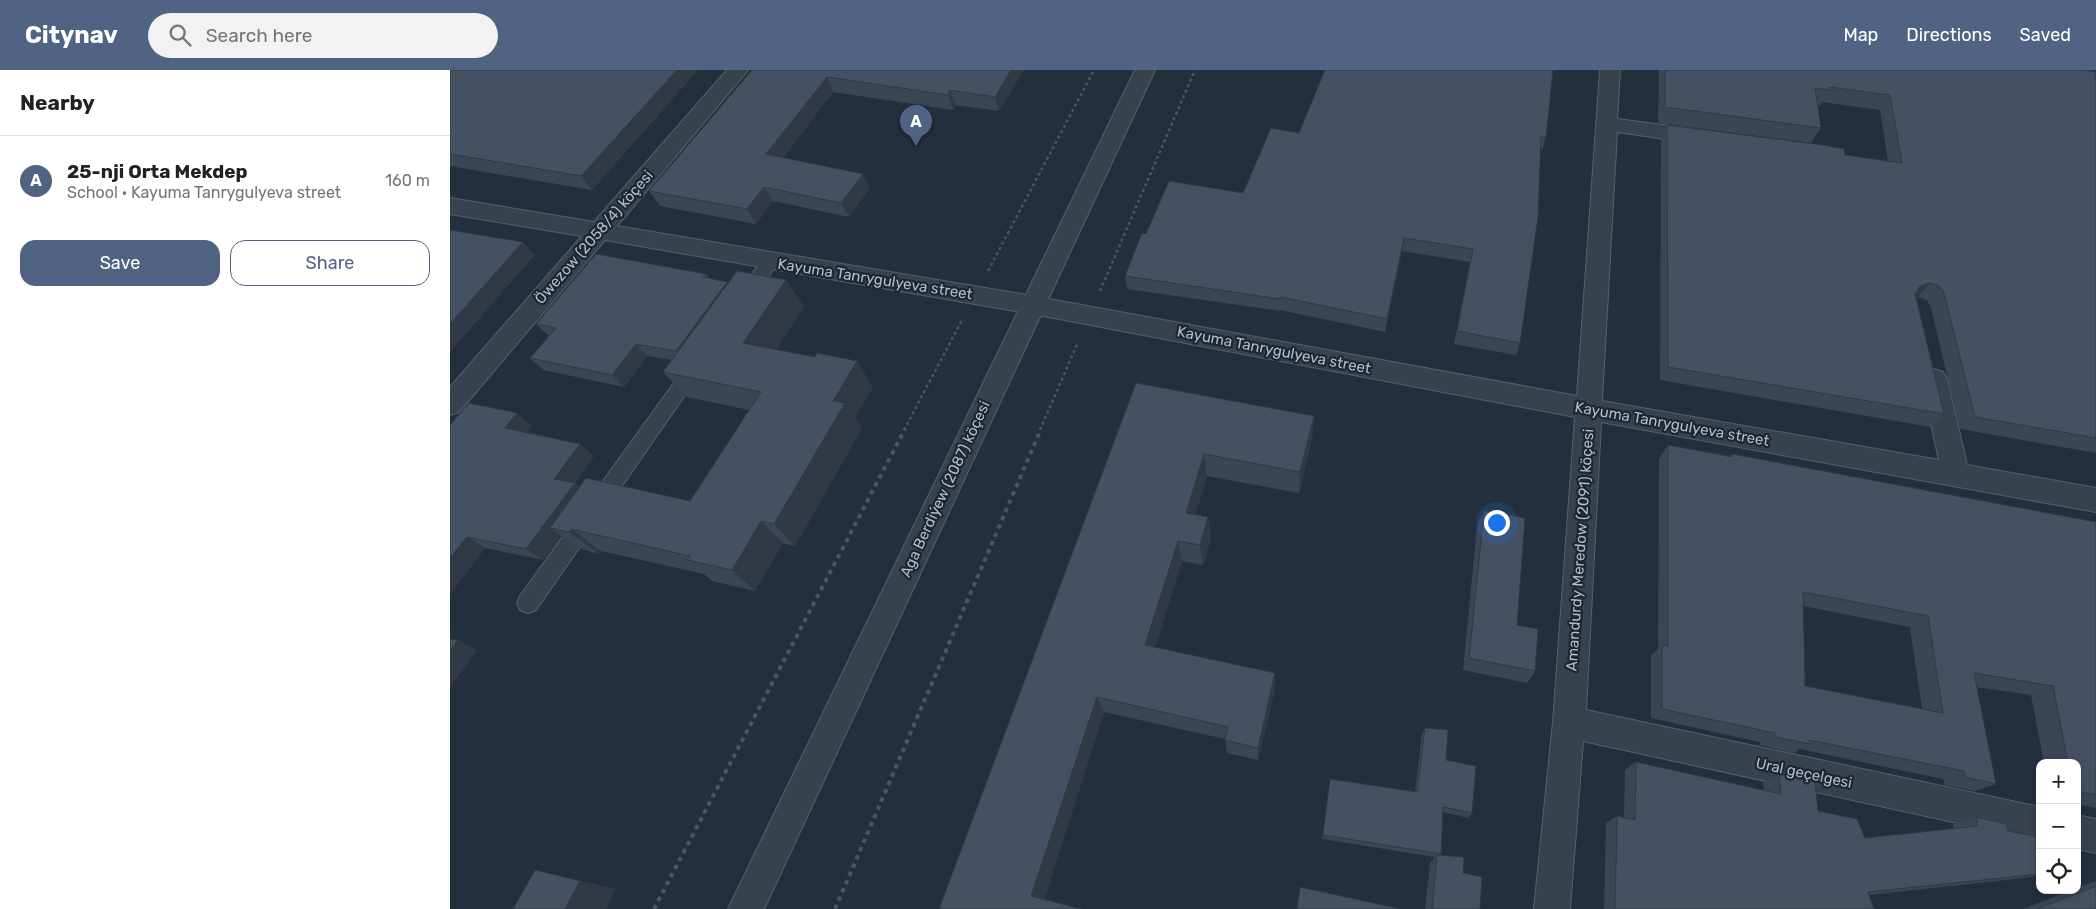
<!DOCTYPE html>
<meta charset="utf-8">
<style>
:root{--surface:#fff;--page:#f2f2f2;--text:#202124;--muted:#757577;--line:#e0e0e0;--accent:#506383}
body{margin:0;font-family:Rubik,sans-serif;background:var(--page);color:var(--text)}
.controls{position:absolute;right:15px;bottom:15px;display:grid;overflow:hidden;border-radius:10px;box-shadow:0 2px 8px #0003}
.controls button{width:45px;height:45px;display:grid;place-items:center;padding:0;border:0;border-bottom:1px solid var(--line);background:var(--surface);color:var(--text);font:25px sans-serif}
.you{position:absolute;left:1046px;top:452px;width:18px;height:18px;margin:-12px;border:4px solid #fff;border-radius:50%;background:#1a73e8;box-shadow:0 0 0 8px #1a73e833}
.badge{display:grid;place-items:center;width:32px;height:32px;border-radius:50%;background:var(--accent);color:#fff;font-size:16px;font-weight:700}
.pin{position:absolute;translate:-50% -41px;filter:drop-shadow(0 1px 2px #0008)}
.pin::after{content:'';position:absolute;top:26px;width:18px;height:15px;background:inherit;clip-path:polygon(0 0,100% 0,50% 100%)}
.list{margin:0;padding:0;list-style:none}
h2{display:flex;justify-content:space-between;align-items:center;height:65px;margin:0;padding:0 20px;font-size:21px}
h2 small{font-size:16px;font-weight:400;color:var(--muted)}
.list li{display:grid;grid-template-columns:32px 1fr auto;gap:15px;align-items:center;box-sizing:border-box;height:90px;padding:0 20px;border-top:1px solid var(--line)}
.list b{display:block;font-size:19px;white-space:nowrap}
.list p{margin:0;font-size:16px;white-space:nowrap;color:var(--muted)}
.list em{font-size:16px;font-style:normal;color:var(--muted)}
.actions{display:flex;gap:10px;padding:15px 20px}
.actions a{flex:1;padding:11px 0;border:1px solid var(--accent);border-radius:15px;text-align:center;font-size:18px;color:var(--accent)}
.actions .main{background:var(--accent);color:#fff}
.icon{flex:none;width:28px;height:28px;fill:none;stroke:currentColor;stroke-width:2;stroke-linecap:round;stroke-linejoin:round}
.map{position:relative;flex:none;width:1646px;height:839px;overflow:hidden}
header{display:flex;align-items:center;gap:30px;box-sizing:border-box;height:70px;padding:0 25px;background:var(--accent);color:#fff}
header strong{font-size:24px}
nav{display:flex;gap:28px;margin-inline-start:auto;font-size:18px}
.search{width:350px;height:45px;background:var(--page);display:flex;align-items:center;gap:12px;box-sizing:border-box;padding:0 18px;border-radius:28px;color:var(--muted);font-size:19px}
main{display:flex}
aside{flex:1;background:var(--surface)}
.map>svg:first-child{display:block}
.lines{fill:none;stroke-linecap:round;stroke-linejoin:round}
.service-casing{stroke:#565f6c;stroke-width:2}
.minor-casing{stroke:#565f6c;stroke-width:2}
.tertiary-casing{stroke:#565f6c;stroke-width:2}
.path-far1{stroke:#44595c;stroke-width:2.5;stroke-dasharray:3 3;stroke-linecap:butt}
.path{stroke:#44595c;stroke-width:4;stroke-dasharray:4.5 4.5;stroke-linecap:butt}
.service{fill:#38414e;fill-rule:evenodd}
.minor{fill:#38414e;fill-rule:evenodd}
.tertiary{fill:#38414e;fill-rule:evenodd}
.wall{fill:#3b4654;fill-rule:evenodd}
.shaded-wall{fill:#303945}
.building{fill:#455162;stroke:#303945;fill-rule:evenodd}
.labels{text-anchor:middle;stroke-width:4.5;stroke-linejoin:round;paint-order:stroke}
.street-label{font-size:15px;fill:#b4bcc9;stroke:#1d2633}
</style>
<header>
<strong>Citynav</strong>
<div class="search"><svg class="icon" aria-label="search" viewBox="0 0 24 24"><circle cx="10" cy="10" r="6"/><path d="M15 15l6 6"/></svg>Search here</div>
<nav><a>Map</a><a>Directions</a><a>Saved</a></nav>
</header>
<main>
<aside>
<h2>Nearby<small></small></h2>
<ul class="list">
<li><span class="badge">A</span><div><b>25-nji Orta Mekdep</b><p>School · Kayuma Tanrygulyeva street</p></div><em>160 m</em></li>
</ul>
<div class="actions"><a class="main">Save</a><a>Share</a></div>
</aside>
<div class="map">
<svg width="1646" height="839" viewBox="0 0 1646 839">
<rect width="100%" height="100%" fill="#242f3e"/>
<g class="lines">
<g class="service-casing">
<path id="service" d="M320,186L326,188L328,192L326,196L301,231L295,233L289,231L286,226L289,221L314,188Z
M245,290L251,292L254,297L251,302L86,540L78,543L70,540L67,533L70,526L239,292Z"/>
</g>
<g class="minor-casing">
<path id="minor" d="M277,0H298L167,156L583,226L1127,326L1150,0H1170L1167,49L1251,60L1258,62L1262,67L1258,72L1251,74L1167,62L1152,331L1489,390L1471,309L1475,302L1484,299L1493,302L1497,309L1517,395L1646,418V442L1151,352L1136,640L1590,737V771L1133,671L1120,839H1084L1103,652L1125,347L583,244L155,170L9,342L0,345V317L132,166L0,144V128L144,152Z
M1627,745L1646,749V783L1627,779Z"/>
</g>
<g class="tertiary-casing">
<path id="tertiary" d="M685,0H705L314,839H278Z"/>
</g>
<path class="path-far1" d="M538,201L644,0
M650,221L745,0
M454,360L512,250
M590,360L628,272"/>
<path class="path" d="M204,839L455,359
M385,839L591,359"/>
<use href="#service" class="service"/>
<use href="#minor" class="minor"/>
<use href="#tertiary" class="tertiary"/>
</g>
<path class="wall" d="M0,0H248L142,120L0,96Z
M302,0H574L549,41L505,35L503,40L383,22L333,88L413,104L420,118L399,147L323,131L306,154L210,136L199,121Z
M875,0L1096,67L1092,80H1090L1070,273L1066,285L1004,274L1020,192L952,181L935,262L830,240V241L677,219L675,206L696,164L793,123L849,63Z
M1209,0H1641L1640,1L1646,2V383L1510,359L1481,238L1477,230L1468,227L1466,228L1494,344L1480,357L1210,310L1211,70L1217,55L1395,85L1438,91L1430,40L1372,32L1370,36L1367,35L1371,58L1361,73L1208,53Z
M256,204L259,208L277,212L278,213L336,210L354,237L326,279L423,317L405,347L412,358L345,476L333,473L305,521L262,511L254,504L151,481L149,484L131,479L111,466L93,490L35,478L1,523H0V355L82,356L77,362L130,374L144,386L125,413L130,417L240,431L299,340L237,327L213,302L222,290L197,286L174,317L93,300L80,288L99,266L86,254Z
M686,313L864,346L862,368L849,423L757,406L745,445L758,447L761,468L753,495L732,491L705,577L825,619L808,690L777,683L775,669L654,642L594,830L489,839Z
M1218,375L1281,386L1282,384L1646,452V738L1627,734V693H1594L1581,625L1526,617L1546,714L1525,721L1495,715L1493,709L1350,679L1344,683L1310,675V672L1201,648V586L1208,579L1209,389ZM1353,536L1460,557L1472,639L1355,616Z
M1034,441L1067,555L1085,601L1077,613L1013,600L1027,456Z
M975,658L996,690L1022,743L1018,748L993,742L991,784L989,785L1013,803L1030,839H975L980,793L985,787L872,769L880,709L965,722L972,664Z
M1186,692L1314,720L1313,712L1329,704L1368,741L1415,768L1504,759L1503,754L1526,747L1558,761L1590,767V805L1574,808L1419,825L1424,839H1154L1156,753L1167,746L1174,747L1175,700Z
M1646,811V839H1573L1622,820H1627V818Z"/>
<path class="shaded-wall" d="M227,0H248L142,120L131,106Z
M561,0H574L549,41L545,27Z
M377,7L383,22L324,99L316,84Z
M500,20L505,35L503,40L498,25Z
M413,104L420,118L399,147L391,133Z
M314,117L323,131L306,154L297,139Z
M954,168L952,181L935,262L937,249Z
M73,172L85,185L0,282V254Z
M336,210L354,237L313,299L293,273Z
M277,212L286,224L236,293L226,281Z
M1480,213L1468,227L1457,230L1470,216Z
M186,274L197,286L174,317L162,305Z
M407,291L423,317L405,347L412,358L345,476L324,454L383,331Z
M67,343L82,356L71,370L55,358Z
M864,346L862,368L849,423L850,402Z
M130,374L144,386L120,421L104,409Z
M754,384L757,406L740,463L736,443Z
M125,413L140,425L100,458L111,466L93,490L76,479Z
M758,447L761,468L753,495L750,475Z
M311,451L333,473L305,521L282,500Z
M121,459L151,481L149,484L119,462Z
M17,467L35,478L1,523H0V488Z
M728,471L732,491L701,592L695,575Z
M8,570L27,580L0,618V581Z
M825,603V619L808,690V678Z
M647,627L654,642L593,833L581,826Z
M85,800L123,809L166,819L156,839H115Z"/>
<path class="building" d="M0,0H227L131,106L0,84Z
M302,0H561L545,27L500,20L498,25L377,7L316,84L413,104L391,133L314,117L297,139L199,121Z
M875,0H1103L1096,67L1091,66L1088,147L1070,273L1007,261L1023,179L954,168L937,249L831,227L830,229L675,206L692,163L696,164L719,111L793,123L821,58L849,63Z
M1215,0H1634L1646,2V368L1525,347L1494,223L1489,216L1480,213L1470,216L1465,224L1494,344L1218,297L1217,55L1373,75L1394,79L1395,85L1452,93L1440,25L1379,17V20L1365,18L1371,58L1215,37Z
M0,160L73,172L0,254Z
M146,184L256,204L253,207L277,212L226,281L186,274L162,305L80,288L106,258L86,254Z
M287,201L336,210L293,273L365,287L367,283L407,291L383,331L395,333L324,454L311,451L282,500L237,490L240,486L121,459L119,462L100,458L136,408L240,431L311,322L213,302Z
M686,313L864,346L850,402L754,384L736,443L758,447L750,475L728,471L695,575L825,603L808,678L775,670L778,657L647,627L581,826L632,839H489Z
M19,333L67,343L55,358L130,374L104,409L125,413L76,479L17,467L0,488V355Z
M1218,375L1282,387V384L1646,452V725L1627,721V693H1618L1603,616L1524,603L1546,714L1515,707L1514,701L1359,670L1360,674L1325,667V663L1212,639V575L1218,576ZM1353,522L1478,546L1493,643L1355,616Z
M1034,441L1075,448L1067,555L1088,559L1085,601L1019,588Z
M0,569L8,570L0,581Z
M975,658L998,660L996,690L1026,696L1022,743L993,737L991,784L873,765L880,709L967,722Z
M1186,692L1331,724L1329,704L1365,712L1368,741L1407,749L1415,768L1528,756L1526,747L1556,754L1558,761L1590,767V804L1418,822L1424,839H1165L1167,746L1185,750Z
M987,785L1014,787L1013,803L1032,807L1030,839H982Z
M85,800L130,811L115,839H63Z
M1646,816V839H1587Z
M850,817L951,839H847Z"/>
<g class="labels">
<g class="street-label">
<text transform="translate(144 167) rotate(-49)" y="5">Öwezow (2058/4) köçesi</text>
<text transform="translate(425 209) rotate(9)" y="5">Kayuma Tanrygulyeva street</text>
<text transform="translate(824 280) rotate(11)" y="5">Kayuma Tanrygulyeva street</text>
<text transform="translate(1222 354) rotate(10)" y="5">Kayuma Tanrygulyeva street</text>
<text transform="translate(495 419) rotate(-65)" y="5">Aga Berdiýew (2087) köçesi</text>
<text transform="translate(1130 480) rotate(-86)" y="5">Amandurdy Meredow (2091) köçesi</text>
<text transform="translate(1354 703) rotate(12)" y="5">Ural geçelgesi</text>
</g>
</g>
</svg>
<div class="controls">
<button>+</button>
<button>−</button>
<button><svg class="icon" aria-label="locate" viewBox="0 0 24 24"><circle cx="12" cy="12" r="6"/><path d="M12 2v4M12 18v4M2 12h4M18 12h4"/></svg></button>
</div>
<div class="you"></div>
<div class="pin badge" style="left:466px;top:76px">A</div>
</div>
</main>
